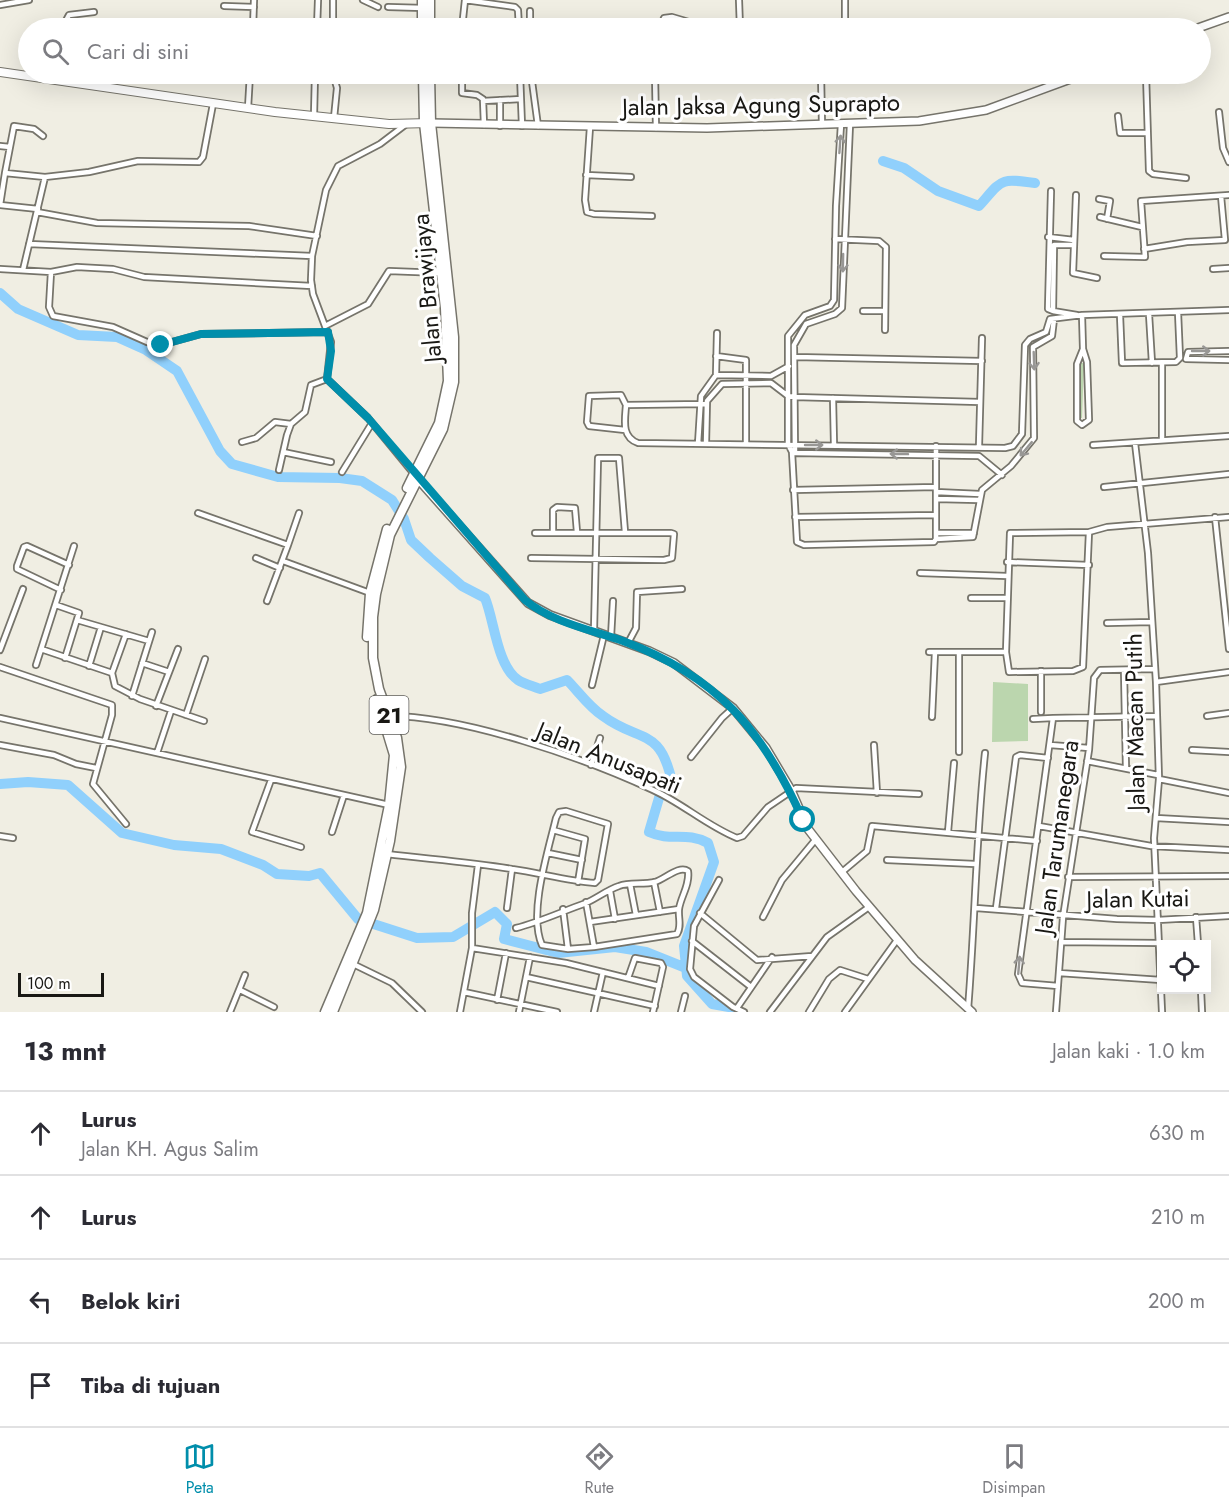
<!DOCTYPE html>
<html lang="id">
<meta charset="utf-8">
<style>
:root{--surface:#fff;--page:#f7f7f7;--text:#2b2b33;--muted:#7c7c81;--line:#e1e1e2;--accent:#008eab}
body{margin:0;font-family:Jost,sans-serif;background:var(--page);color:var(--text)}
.controls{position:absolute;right:18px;bottom:18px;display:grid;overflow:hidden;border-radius:0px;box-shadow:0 6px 24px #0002}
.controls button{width:54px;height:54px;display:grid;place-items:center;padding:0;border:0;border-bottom:2px solid var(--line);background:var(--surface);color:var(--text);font:30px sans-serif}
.scale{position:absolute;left:18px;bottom:15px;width:86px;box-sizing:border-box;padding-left:6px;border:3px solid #191814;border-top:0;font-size:16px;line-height:21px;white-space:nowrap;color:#191814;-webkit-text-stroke:4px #fff;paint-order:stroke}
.stop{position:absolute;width:18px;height:18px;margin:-14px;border:4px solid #008eab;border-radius:50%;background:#fff}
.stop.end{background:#008eab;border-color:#fff;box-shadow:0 2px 6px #0008}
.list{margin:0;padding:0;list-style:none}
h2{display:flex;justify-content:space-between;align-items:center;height:78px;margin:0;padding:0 24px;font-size:26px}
h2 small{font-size:20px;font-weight:400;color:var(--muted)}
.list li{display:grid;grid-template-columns:39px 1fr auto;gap:18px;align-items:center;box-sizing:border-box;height:84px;padding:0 24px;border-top:2px solid var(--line)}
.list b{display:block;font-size:22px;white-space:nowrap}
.list p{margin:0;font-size:20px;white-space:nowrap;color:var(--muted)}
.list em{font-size:20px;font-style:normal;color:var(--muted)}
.icon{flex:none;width:33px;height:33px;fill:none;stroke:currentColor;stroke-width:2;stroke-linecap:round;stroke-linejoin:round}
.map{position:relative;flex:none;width:1229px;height:1012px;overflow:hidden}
.search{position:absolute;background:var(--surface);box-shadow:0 6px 24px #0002;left:18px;right:18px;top:18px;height:66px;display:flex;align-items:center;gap:15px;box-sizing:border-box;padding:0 21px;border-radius:33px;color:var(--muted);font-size:22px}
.sheet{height:414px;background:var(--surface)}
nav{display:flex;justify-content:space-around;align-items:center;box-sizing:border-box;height:84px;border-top:2px solid var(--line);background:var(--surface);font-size:16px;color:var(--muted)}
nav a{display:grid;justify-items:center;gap:3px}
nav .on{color:var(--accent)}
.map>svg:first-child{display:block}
.green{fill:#bbd6ae}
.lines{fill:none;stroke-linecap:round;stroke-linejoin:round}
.river{stroke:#90d0fc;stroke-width:10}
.street-casing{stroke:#76746b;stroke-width:8}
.secondary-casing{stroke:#76746b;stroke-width:10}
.primary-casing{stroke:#76746b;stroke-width:10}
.highway-casing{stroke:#76746b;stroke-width:11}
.street{stroke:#fff;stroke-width:4.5}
.secondary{stroke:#fff;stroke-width:7}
.primary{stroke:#fff;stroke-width:8}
.highway{stroke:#fff;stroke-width:8}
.oneway{stroke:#989795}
.route{stroke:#008eab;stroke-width:8}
.labels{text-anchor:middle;stroke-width:6;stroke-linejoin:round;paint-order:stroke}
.shield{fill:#fff;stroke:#5e5d5a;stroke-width:1.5}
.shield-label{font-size:22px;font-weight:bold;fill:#191814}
.street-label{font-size:24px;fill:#191814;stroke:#fff}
</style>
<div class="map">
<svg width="1229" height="1012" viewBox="0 0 1229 1012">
<rect width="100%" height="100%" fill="#f0eee3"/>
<path class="green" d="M1079,363H1084L1082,418H1077Z
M993,682L1028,684V741L992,742Z"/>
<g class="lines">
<path class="river" d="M883,161L904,168L938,191L979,206C1003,179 999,178 1035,183
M0,293L18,309L78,335L117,337L146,350L177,371L220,451L232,464L278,477L340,478L362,481L392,500L404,519L411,540L430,558L462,586L485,598C494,619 497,666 518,680C524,684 533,686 540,689L567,680C578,691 589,707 603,716C639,743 660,726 672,782L659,798L649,832C671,842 686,831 708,843L714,862L684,946L687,976L712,1004L729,1007L739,1012
M0,784L28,782L68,785L122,833L174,845L221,849L263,865L277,874L309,876L320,873L358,919L417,938L453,937L495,912L507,924L504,939L558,953L615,947L646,952L686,968"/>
<g class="street-casing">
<path id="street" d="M333,0V28
M363,0L378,7
M739,0L740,28
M0,5L29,0
M224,6L254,7
M388,7L424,8
M62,28L69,15L94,12
M253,28L254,0
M317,28L318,0
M462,28L465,0L515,7L518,10L519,28
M530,28V11
M660,28L664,18L672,17L709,28
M820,28L821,24L839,25L845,22V0
M333,74L337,88L334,118
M462,74V93L477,95L483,99L484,125
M520,74L522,126
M531,74L538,126
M655,74L656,128
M821,74L822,125
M1146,74L1149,171L1153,174L1186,178
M483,101L521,99
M248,108L250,74
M1219,112L1223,148L1229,162
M314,116L315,74
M1118,116L1120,133H1147
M850,124L842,308L835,314L806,324L794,345L795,453L792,452L797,542L804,545L934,542L936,539V446
M405,125L380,144L338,166L326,190L312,256L311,280L313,294L331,342L327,379L368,418L414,474
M500,126V100
M590,127L585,200L587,212L594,214L652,216
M0,146L10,147
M5,173L14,126L34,129L43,136
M586,175L631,177
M1051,191L1048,309L1053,311
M1076,195L1073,273L1097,278
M1099,199L1110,201L1107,219
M0,205L5,173L45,177
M0,205L38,209
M37,212L97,223L249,226L317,236
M1100,217L1142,227
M1048,237L1074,240
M835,239L879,241L886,247L885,330
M29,244L312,256
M1144,249L1187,242L1225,240L1221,196
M1104,256L1145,257L1141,201L1229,195
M0,269L51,272L77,267L113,269L144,277L312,286
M1213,269L1229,268
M23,270L45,177L89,172L138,161L199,162L203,157L213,104
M51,272L49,307L53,316L113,327L147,342L161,345L201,334L328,332
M863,311H885
M1053,311L1054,245H1074
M1053,311L1077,315
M1149,314L1152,363
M1082,315L1083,349
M1120,315L1122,363L1176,362L1180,358L1178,312
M325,326L368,304L389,271L441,273
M1083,349L1087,362L1089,420L1082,425L1077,421V364Z
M1229,351L1188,352L1186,359L1229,360
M716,356L746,360V444
M795,357L982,361
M716,375L717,333
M833,398L834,445
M626,405C625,420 621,437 638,443L1005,448L1013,446L1022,434L1025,345L1030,339L1046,332L1050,319L1082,315L1229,310
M625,430L589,426L587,422L589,396L621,395L626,405L706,404
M1162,439V363
M242,442L256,438L275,422L291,424
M1135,443L1148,553L1156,682L1159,779L1154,838L1162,1012
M698,444L701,396L716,375L771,376L789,366
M706,444L707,401L722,384L771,383L788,396L794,397L980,402
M1093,445L1229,436
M979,446L982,338
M283,452L331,462
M792,452L788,444V336L805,315L830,306L834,300L836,206L841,124
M795,453L979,456L1002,475
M279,470L287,435L291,424L305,412L311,385L327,379
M342,472L372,423
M1104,487L1229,474
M793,490L936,487
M936,492L980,494
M936,499L978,500
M198,513L288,545L267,601
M795,517L936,515
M1215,517L1229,649
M1089,532L1083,667L1073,671L1009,672L1006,652L1010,533L1089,532L1107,527L1229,517
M553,533V510L557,507L575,508L577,532
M936,533H974
M936,539L973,537L982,490L1011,466L1034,438L1033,347L1052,336L1054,319
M288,545L299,513
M256,558L280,568
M531,558L664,560L672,558L674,534L671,533H535
M283,561L370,593
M1007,562L1089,565
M920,573L1007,576
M61,590L17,569V566L24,547L27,546L69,565
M971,598H1006
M56,605L79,613L65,658
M77,620L149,641
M1107,623L1151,622
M594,631L598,458H619L625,532
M126,634L112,673L115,686L140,699L204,721
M611,637L613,601
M628,643L636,628L637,592L682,589
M41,649L112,673
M0,650L23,589
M929,652H1006
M142,663L169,672
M36,665L74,546
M89,666L101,627
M0,667L112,705V715L93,784L126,824
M1041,671V712
M1124,671L1126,768
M1156,682L1229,672
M592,685L604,635
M132,696L152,632
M156,706L178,649
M186,715L205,659
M389,716C464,716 584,758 653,790C682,803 707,826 737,838L743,836L768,807L796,788L919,794
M1207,716L1229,713
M932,717L935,652
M0,718L389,805
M1033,719L1053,718
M0,745L54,755L76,764L96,768
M874,745L877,793
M1050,745L1089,748
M1192,750L1229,752
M959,752V652
M157,753L171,711
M691,757L722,718L733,708
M1087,761L1158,775
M591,765L600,738
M1159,779L1229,793
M271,780L252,832L301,847
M1156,818L1229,822
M1039,826L1151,846L1229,850
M553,830L585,839L578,882
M332,832L344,795
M948,832L954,763
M0,836L13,838
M548,853L582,860
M387,854C428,859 471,862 512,869C540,873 567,881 595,883L598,880L608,824L566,811L559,812L556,818C548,851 528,914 542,945L568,949L594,947L677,934C682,926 678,918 679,909C681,896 690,885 688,871C679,865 665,879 655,882C643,885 630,882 619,886C607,890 597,898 586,903C563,911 540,922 516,928
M887,860L975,864
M842,872L867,851L872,826L1037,841
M1068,877L1229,876
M719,880L694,926L690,969L694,977L733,1007L744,1012
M654,882L660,912
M630,884L636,915
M610,891L615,919
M586,902L594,947
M507,908L512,869
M976,908L1117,919L1158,920L1229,916
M996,908L1016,757L1020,755L1048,758
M563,909L568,949
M700,913L757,960L812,956
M763,917L782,880L816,839
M1196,917L1198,944
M590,922L679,909
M692,941L751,987
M1061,942L1160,943
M472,948L566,963L659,986
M353,964L392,983L422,1012
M1059,973L1161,980
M526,977L655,1006
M628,978L635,958L661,963L663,967L653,1012
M1058,986L1022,983L1018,974L1053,718L1156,716
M240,990L274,1007
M1201,990L1202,1012
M464,992L557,1012
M497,1000L506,953
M737,1008L772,957
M968,1009C975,923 976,838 985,753
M230,1012L245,975
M460,1012L472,948V913L478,865
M519,1012L530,957
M594,1012L603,972
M681,1012L685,996
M770,1012L827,937L869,907
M809,1012L829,979L840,970L868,979
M845,1012L897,940
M1056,1012L1063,917L1089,750L1094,678L1100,670L1154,669"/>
</g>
<g class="secondary-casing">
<path id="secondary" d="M1198,28L1229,17
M431,123L707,128L919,121L986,110L1084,74
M416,477L528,603L550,615L649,651L674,663L733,708L766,748L791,790L808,829L856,891L915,960L972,1012"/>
</g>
<g class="primary-casing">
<path id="primary" d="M0,72L275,112L389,124L430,123"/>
</g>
<g class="highway-casing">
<path id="highway" d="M422,0V28
M430,28V0
M407,488L439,423L448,381L445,308L424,123L423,74
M367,637L370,593L387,529
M325,1012L367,913L389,805L394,755L377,699
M333,1012L374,910L390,841L401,767L397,738L379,689L373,658V617L376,594L390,535L443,429L454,382V337L431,123L430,74"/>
</g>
<use href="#street" class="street"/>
<use href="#secondary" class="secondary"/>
<use href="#primary" class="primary"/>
<use href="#highway" class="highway"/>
</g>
<defs><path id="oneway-shaft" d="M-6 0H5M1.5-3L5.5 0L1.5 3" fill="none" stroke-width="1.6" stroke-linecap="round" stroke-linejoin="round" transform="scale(1.5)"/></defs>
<g class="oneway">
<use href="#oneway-shaft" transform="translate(840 144) rotate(-86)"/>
<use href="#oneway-shaft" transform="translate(843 263) rotate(91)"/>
<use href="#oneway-shaft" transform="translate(1201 351)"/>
<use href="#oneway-shaft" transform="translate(1034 361) rotate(88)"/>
<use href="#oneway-shaft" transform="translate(814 445)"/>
<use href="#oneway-shaft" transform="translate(1026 449) rotate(130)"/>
<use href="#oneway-shaft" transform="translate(899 454) rotate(-179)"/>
<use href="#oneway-shaft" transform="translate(1019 965) rotate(-85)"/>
</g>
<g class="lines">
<path class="route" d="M161,345L201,334L328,332L331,351L327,379L368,418L525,600C551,622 591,630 623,641C717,676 763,730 803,820"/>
</g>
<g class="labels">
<rect class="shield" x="369.5" y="696" width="39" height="38" rx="4.5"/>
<g class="shield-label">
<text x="389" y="723">21</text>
</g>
<g class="street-label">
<text transform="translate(761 105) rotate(-1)" y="8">Jalan Jaksa Agung Suprapto</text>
<text transform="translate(427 288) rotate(-95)" y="8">Jalan Brawijaya</text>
<text transform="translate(1135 722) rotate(-91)" y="8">Jalan Macan Putih</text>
<text transform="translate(609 758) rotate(22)" y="8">Jalan Anusapati</text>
<text transform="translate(1057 837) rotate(-82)" y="8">Jalan Tarumanegara</text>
<text transform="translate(1138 899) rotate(-1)" y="8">Jalan Kutai</text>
</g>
</g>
</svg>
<div class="controls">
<button><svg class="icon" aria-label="locate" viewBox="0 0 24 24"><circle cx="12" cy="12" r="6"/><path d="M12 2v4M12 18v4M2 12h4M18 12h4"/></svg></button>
</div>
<div class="scale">100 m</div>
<div class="stop" style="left:803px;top:820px"></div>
<div class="stop end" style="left:161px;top:345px"></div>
<div class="search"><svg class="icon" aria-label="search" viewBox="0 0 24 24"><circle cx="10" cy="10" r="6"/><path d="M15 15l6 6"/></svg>Cari di sini</div>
</div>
<section class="sheet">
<h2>13 mnt<small>Jalan kaki · 1.0 km</small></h2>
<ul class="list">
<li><svg class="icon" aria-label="ahead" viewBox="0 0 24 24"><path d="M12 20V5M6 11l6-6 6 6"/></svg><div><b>Lurus</b><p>Jalan KH. Agus Salim</p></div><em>630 m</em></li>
<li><svg class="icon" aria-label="ahead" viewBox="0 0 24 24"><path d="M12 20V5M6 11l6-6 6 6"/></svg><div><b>Lurus</b></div><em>210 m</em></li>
<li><svg class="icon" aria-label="left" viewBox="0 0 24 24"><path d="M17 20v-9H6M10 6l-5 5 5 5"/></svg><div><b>Belok kiri</b></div><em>200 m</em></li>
<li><svg class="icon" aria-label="arrive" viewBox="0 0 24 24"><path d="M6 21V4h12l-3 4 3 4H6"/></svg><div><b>Tiba di tujuan</b></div></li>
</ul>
</section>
<nav>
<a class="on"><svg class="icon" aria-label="map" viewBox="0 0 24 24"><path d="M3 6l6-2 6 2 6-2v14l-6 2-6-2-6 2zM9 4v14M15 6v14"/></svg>Peta</a>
<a><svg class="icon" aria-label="directions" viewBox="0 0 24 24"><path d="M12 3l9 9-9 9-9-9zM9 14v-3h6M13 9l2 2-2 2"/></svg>Rute</a>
<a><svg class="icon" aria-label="saved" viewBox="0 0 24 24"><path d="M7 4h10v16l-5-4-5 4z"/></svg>Disimpan</a>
</nav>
